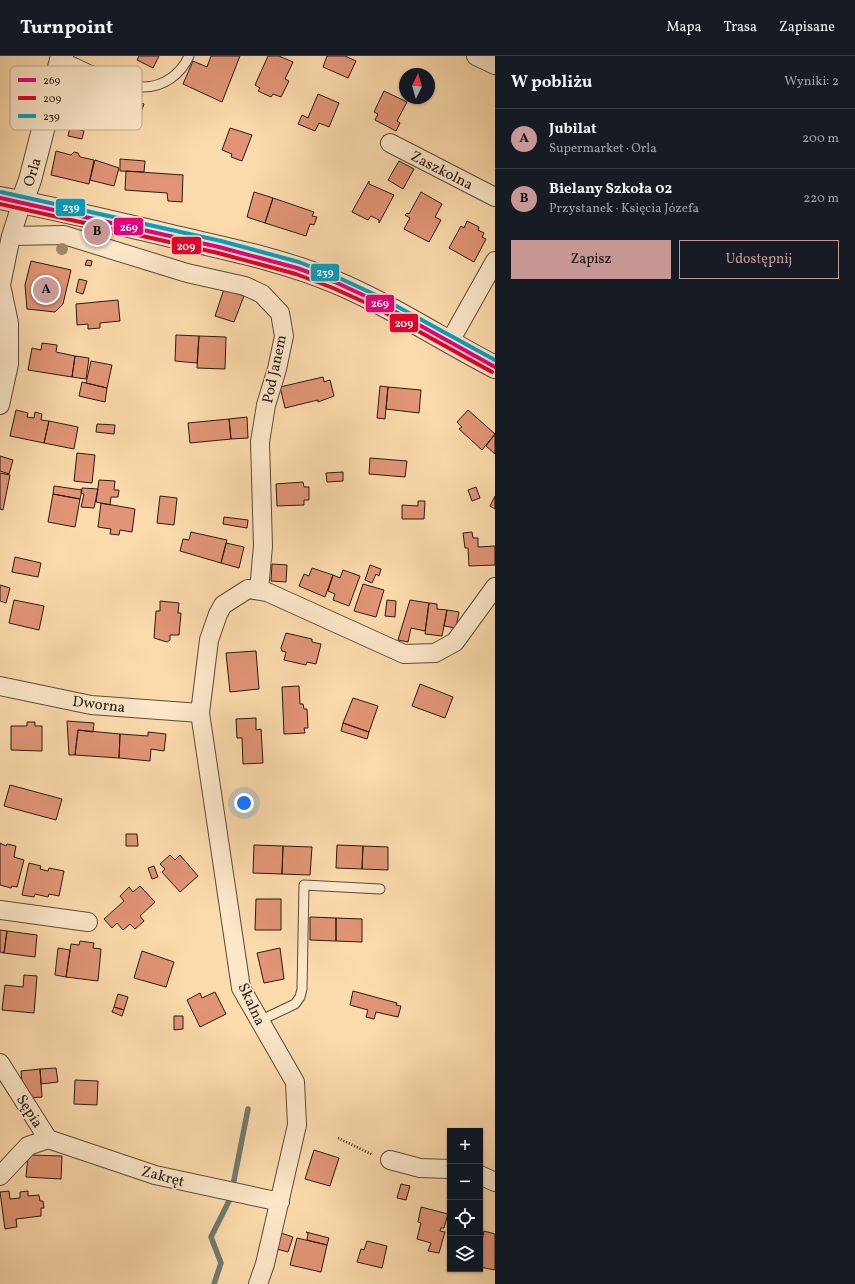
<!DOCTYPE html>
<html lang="pl">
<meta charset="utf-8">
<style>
:root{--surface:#171b24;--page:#242831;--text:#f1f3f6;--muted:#9ea1a6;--line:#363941;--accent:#c59692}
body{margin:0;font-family:Vollkorn,serif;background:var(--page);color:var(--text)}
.controls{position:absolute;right:12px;bottom:12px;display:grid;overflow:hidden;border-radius:0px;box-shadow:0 1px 3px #0004}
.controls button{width:36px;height:36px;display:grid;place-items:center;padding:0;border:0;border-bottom:1px solid var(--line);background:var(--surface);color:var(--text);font:20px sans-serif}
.compass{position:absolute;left:399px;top:12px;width:36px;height:36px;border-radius:50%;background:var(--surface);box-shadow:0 1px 3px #0004;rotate:5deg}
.you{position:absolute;left:244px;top:747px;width:14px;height:14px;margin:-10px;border:3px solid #fff;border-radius:50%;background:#1a73e8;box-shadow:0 0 0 6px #1a73e833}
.badge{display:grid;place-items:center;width:26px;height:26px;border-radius:50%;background:var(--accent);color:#111;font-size:13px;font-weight:700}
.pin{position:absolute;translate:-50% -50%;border:2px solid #fff;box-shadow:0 1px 4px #0006}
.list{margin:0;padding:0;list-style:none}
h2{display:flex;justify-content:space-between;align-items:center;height:52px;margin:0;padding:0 16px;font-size:17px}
h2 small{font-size:13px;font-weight:400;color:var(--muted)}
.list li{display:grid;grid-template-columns:26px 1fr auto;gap:12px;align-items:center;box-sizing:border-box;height:60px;padding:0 16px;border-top:1px solid var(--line)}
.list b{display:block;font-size:15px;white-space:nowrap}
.list p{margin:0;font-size:13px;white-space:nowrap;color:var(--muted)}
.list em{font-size:13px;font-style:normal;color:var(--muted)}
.actions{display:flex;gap:8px;padding:12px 16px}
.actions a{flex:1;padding:9px 0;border:1px solid var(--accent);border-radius:0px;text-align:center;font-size:14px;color:var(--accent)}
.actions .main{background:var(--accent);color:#111}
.icon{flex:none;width:22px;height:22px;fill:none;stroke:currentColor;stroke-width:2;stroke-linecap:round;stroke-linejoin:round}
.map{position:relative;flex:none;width:495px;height:1228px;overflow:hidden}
header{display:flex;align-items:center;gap:24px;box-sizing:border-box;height:56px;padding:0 20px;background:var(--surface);border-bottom:1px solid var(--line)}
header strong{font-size:19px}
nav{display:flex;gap:22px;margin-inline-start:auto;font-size:14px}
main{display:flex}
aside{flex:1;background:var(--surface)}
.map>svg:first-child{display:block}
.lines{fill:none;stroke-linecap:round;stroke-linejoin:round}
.stream{stroke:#6f7a71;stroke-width:5.5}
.building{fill:#e29576;stroke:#271b16}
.service-casing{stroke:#5c4b3c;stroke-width:11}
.minor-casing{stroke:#5c4b3c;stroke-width:20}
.tertiary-casing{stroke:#5c4b3c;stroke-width:24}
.path{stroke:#271b16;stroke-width:2.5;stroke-dasharray:1 2;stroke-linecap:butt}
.service{stroke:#fce7c9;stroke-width:9}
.minor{stroke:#fce7c9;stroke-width:18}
.tertiary{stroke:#fce7c9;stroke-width:22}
.bus-1-casing{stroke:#fce7c9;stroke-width:7}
.bus-2-casing{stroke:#fce7c9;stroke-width:7}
.bus-3-casing{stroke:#fce7c9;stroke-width:7}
.bus-1{stroke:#e5007d;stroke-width:4}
.bus-2{stroke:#e4002b;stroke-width:4}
.bus-3{stroke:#02a2c5;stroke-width:4}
.tree{fill:#a08c6c}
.labels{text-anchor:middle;stroke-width:3.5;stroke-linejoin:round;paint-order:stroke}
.street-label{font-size:15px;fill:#271b16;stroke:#fce7c9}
.key{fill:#fce7c9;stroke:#bcaa93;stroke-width:1}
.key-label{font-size:11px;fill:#271b16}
.line-badge{stroke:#fce7c9;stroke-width:1.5}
.badge-label{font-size:11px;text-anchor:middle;font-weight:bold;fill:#fff}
</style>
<header>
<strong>Turnpoint</strong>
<nav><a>Mapa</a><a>Trasa</a><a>Zapisane</a></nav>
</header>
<main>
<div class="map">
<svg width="495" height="1228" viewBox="0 0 495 1228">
<rect width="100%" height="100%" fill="#fbdaac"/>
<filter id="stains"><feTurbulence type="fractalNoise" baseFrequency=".005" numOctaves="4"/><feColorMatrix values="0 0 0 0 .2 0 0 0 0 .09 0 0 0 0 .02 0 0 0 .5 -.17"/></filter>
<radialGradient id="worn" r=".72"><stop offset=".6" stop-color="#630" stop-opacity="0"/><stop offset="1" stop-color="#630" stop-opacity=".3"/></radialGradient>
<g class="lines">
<path class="stream" d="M233,1129L248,1053
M214,1228L221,1207L211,1181L230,1143"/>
</g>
<path class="building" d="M139,0H159L153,12L137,4Z
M211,0H240L222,46L183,28L193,5L207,11Z
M268,0H279L293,6L285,23L289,25L281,41L273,38L271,41L258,35L260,32L255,29Z
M327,0H345L356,5L348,22L323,11Z
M384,35L407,46L397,65L400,67L396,75L375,64L378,58L374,56Z
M115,38L144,48L136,69L99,58L104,44L112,47Z
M318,38L339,47L329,71L319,67L315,75L298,68L302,59L308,62Z
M70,71L84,75L82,83L68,80Z
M230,72L252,79L242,105L231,101L232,98L222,94Z
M56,95L71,99L74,96L78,97L80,101L94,104L89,128L51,119Z
M120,103L145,105L144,116L120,115Z
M95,104L119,112L114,130L90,124Z
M399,105L414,113L403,133L388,124Z
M126,115L183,119L182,146L168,145L167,137L125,134Z
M369,125V128L394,139L379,167V164L371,160L368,164L352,156Z
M254,136L273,142L265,167L247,161Z
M421,136L442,148L435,161L441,164L429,186L404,173L410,162L405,159L407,157L409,158Z
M273,142L314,156L312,160L317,161L314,169L310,168L306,180L265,167Z
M467,165L479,171L478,174L484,177L482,181L486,183L474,206L449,192L461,170L464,172Z
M87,204L92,205L91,210L85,209Z
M31,205L71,214L63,248L55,256L27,253L25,229Z
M79,223L87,225L83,238L76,236Z
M224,233L244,240L234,266L215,260Z
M118,244L120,265L100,267V272L88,273V268L77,269L76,248Z
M176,279L199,280L197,307L175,305Z
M199,280L226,281L225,313L197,312Z
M42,287L57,289L56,296L75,300L72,321L28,314L32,292L41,294Z
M75,300L89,302L86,323L72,321Z
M91,305L112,309L107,332L86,327Z
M323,321L324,326L330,324L334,340L318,346V344L285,352L280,331Z
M82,326L107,332L105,346L79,340Z
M380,330L388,331L385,363L377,362Z
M388,331L421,334L419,357L386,353Z
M16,354L28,357L27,361L34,362L35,356L42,358L41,364L49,365L44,387L10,380Z
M468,354L495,378L482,394L459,373L462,371L457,366Z
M247,361L248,382L231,383L229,363Z
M229,363L231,383L190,387L188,367Z
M49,365L78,371L74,393L44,387Z
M97,368L115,369L114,378L96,376Z
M495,378V398L486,390Z
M77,397L95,399L92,427L74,425Z
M0,400L13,404L9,418L0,415Z
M370,402L407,405L405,421L369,418Z
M343,416V425L327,426L326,417Z
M0,417L10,419L3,454L0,453Z
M99,424L115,425L114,434H119L118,441H111L110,449L96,446Z
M303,426L304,431H309V444H304V449L277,450L276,428Z
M54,430L82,434L80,443L53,438Z
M476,431L480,442L472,445L468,434Z
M82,432L98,433L94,452L81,451L84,438L81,437Z
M53,438L80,443L75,471L48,466Z
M160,440L177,442L174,469L157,467Z
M495,440V453L490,450Z
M418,445H425L424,463H402V449L418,450Z
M101,447L135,453L132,476L120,474L119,479L110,478L111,473L98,471Z
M224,461L248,464L247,472L223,468Z
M191,476L227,484L221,507L180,495L183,483L189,484Z
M472,476L473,482H478V491L495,490V509L469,510L468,492H465L463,477Z
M226,487L244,491L239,512L221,507Z
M15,501L41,507L38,521L12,516Z
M272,508L287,509L286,526L271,525Z
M370,509L381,513L379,520L376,518L372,527L365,524Z
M312,512L333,519L325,541L299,530L304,518L309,520Z
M343,514L360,520L349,550L333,544L335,538L328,535L333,519L340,522Z
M363,528L384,534L376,561L354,555Z
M0,529L10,532L6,547L0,545Z
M14,544L44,550L39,574L9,567Z
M387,544L396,545L395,561L385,560Z
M410,544L429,547L425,575L411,572L408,586L398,584Z
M160,545L179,547L178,557H181L179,579H170V584L167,586L154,582L156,555H160Z
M429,547L437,548V553L447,554L442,580L425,578Z
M447,554L459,556L456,572L444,570Z
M286,577L312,583V586L321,588L316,608L307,606L306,609L284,604L286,596L282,595L281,592Z
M256,595L259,633L230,636L226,597Z
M420,628L453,641L445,662L412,650Z
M299,630L300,648H303L304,653H307L308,672H304L305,677L284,678L282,631Z
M353,642L378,650L369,676L343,667Z
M256,662V674L261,673L263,707L243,708L242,682H237L236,663Z
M67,665L94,667L93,676L78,674L75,699H69Z
M27,666H35V670H42V695L11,694V670H27Z
M343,667L369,676L367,683L341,675Z
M78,674L120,678L119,702L75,699Z
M148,676L166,678L164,695L151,693L150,705L119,702L120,678L148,680Z
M10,729L62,743L56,764L4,750Z
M126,778H137L138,790H126Z
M0,787L6,790L7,788L16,790L14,801L24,804L17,831L12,830L11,832L0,829Z
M254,789L283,790L282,818L253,817Z
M337,789L363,790L362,813L336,812Z
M283,790L312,791L310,819L282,818Z
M363,790L388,791V814L362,813Z
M170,799L175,804L180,799L198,820L180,836L162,816L165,813L160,808Z
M29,807L41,810L40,813L48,815L49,812L64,815L59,840L49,838L48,841L35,838L34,841L22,839Z
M154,810L158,821L152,823L148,812Z
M140,830L155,846L140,860L144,865L135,873L130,868L123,874L117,867L112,872L104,863L124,845L120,840L129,831L133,836Z
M256,843H281V874H255Z
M310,861L336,862V885L310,884Z
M336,862L362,863V886L336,885Z
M0,874L7,875L4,897L0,896Z
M7,875L37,879L35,901L4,897Z
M80,885L94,887L93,892L101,893L98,925L66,921L71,888L79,889Z
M58,892L70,894L66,921L55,919Z
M280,892L284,923L264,927L257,897Z
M142,895L174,906L166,931L134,922Z
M24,919L37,920L34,957L2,954L5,929L23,931Z
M353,935L397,947L396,949L401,950L398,961L376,956L374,963L366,961L368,954L350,949Z
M215,936L226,958L200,971L187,944L200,937L202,942Z
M118,938L128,941L124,954L114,951Z
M114,951L124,954L122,960L112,956Z
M174,960H183V973L174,974Z
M56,1012L58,1026L41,1028L40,1013Z
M40,1013L42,1041L29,1042L22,1026L21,1015Z
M75,1024L98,1025L97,1049L74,1048Z
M314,1094L339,1102L330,1130L305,1123Z
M28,1099L62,1100L61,1123L26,1121Z
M401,1128L410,1130L406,1144L397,1142Z
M9,1135L10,1143L20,1142V1136L28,1135V1140L39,1139L40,1145H43L44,1152H41V1160L16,1163L17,1171L5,1173L0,1136Z
M421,1151L448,1158L444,1172H441L440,1175L445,1176L439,1197L428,1195L431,1187L417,1183L421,1167L418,1166Z
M484,1175L495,1178V1214L480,1211V1195Z
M306,1176L329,1182L327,1189L307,1184L308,1177Z
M281,1177L293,1181L288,1196L273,1192Z
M297,1182L327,1189L321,1216L290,1209Z
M367,1185L387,1190L382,1212L357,1206L361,1193L364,1194Z"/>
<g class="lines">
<g class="service-casing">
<path id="service" d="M62,1C81,9 124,32 143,31C164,31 181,18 189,0
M259,965L295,948L300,941L302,933L304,829L380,833"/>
</g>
<g class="minor-casing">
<path id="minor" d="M476,0L495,9
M390,87L495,141
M11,180L64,179L187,217L245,230L262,238L280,257L284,280L277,313L266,349L260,386L263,490L259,534
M449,287L495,205
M0,349L9,308V267L1,229L11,180L22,146
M0,630L91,649L200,657
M0,854L88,866
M0,1007L48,1083
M48,1083L155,1119L280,1146
M390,1104L420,1112L450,1113
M480,1119L495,1126
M0,1120L28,1090L48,1083
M258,1228L265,1208L297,1069L295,1026L241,932L200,657L209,584L218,558L223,549L248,533L267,536L404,598L435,597L455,586L495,531"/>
</g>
<g class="tertiary-casing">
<path id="tertiary" d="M0,142C60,153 120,168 180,182C232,194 286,205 335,226C390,249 441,283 495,311
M22,146L30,124L62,0"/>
</g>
<path class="path" d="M338,1082L373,1099"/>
<use href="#service" class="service"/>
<use href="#minor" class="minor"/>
<use href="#tertiary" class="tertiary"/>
<g class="bus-1-casing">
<path id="bus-1" d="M0,142L219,191L297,212L335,226L376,245L495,311"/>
</g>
<g class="bus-2-casing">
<path id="bus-2" d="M0,148L218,197L296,218L333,232L373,250L492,316"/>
</g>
<g class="bus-3-casing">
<path id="bus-3" d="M1,136L221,185L299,206L337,221L378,240L495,304"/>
</g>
<use href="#bus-1" class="bus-1"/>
<use href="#bus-2" class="bus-2"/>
<use href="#bus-3" class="bus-3"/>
</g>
<circle class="tree" cx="62" cy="193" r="6"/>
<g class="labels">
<g class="street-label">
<text transform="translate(442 114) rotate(27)" y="5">Zaszkolna</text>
<text transform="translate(32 116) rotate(-73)" y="5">Orla</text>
<text transform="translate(274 313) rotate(-78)" y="5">Pod Janem</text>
<text transform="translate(99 648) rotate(7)" y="5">Dworna</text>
<text transform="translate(252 948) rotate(65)" y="5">Skalna</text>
<text transform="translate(30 1055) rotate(58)" y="5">Sępia</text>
<text transform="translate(163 1120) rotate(15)" y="5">Zakręt</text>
</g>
</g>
<rect x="10" y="10" width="132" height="64" rx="6" class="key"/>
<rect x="18" y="22" width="18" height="4" fill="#e5007d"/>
<rect x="18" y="40" width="18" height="4" fill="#e4002b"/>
<rect x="18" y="58" width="18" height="4" fill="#02a2c5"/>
<g class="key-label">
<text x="43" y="28">269</text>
<text x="43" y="46">209</text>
<text x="43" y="64">239</text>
</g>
<g class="line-badge">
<rect x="55" y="142" width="31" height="19" rx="4" fill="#02a2c5"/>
<rect x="113" y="161" width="31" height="19" rx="4" fill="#e5007d"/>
<rect x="171" y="180" width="31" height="19" rx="4" fill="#e4002b"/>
<rect x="310" y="207" width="30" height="19" rx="4" fill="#02a2c5"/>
<rect x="365" y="238" width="30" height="19" rx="4" fill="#e5007d"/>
<rect x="389" y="257" width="30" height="20" rx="4" fill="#e4002b"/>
</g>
<g class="badge-label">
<text x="71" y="155">239</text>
<text x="129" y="175">269</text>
<text x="186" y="194">209</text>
<text x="325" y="220">239</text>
<text x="380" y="251">269</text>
<text x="404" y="271">209</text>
</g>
<rect width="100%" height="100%" filter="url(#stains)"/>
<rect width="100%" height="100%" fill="url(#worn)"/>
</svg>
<div class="controls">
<button>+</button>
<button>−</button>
<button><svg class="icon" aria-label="locate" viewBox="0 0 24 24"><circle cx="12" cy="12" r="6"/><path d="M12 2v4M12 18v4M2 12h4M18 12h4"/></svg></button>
<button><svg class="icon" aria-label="layers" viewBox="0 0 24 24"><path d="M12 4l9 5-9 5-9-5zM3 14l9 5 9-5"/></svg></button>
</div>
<svg class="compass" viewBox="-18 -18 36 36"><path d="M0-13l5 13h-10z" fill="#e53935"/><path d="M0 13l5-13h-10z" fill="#9ea1a6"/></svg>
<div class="you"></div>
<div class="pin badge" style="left:46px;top:234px">A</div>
<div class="pin badge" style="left:97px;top:176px">B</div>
</div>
<aside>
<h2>W pobliżu<small>Wyniki: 2</small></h2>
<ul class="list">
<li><span class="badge">A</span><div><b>Jubilat</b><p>Supermarket · Orla</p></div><em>200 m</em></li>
<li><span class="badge">B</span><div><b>Bielany Szkoła 02</b><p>Przystanek · Księcia Józefa</p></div><em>220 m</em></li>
</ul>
<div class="actions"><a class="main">Zapisz</a><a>Udostępnij</a></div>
</aside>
</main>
